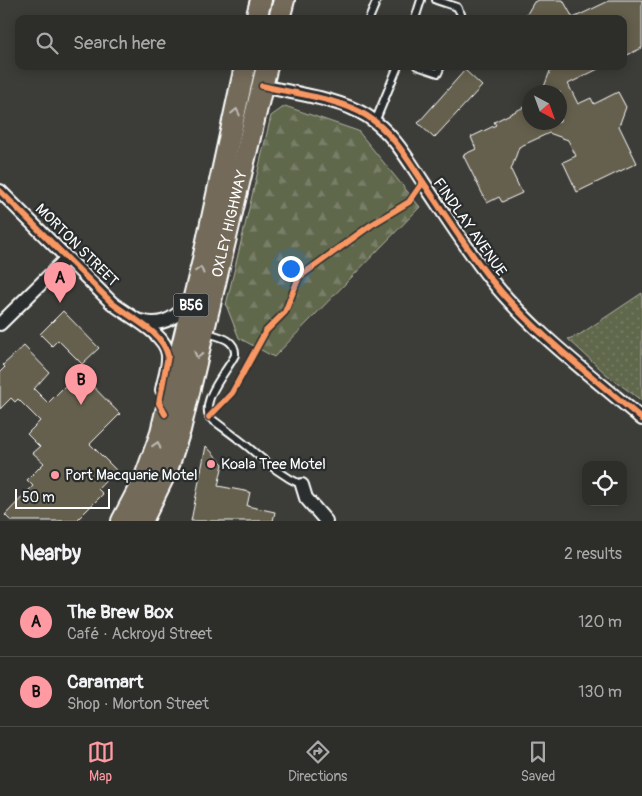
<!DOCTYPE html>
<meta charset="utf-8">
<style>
:root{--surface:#2d2d2a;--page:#393936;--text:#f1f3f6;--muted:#a7a8a8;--line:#484947;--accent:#ff9aa2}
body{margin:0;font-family:Pangolin,sans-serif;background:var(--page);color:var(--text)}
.controls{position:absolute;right:15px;bottom:15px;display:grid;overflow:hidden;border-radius:10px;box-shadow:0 2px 12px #0003}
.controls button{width:45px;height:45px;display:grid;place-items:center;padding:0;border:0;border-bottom:1px solid var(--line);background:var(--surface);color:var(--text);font:25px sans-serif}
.compass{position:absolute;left:522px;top:85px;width:45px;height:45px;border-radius:50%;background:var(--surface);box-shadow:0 2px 12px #0003;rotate:139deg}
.scale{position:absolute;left:15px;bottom:12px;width:95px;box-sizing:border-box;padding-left:5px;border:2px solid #fff;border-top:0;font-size:14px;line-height:18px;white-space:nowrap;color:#fff;-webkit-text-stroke:4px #2a2d2e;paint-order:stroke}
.you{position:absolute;left:290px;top:268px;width:18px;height:18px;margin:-12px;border:4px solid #fff;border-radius:50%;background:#1a73e8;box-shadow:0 0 0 8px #1a73e833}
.badge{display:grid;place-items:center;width:32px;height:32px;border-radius:50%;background:var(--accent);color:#111;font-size:16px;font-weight:700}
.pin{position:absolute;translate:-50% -41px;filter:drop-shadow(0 1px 2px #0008)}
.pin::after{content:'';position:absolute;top:26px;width:18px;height:15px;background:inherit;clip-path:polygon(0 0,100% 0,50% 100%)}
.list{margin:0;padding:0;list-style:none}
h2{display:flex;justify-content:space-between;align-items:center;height:65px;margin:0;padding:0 20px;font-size:21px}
h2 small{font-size:16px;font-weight:400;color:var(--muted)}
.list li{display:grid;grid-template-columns:32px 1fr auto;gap:15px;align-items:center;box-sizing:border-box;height:70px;padding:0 20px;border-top:1px solid var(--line)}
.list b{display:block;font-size:19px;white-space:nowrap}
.list p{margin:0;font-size:16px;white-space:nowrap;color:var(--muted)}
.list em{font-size:16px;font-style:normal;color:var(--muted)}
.icon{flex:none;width:28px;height:28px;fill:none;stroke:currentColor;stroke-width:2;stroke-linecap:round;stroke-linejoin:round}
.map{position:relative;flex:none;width:642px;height:521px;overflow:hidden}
.search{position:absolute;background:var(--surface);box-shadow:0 2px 12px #0003;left:15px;right:15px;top:15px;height:55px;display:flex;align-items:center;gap:12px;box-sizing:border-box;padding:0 18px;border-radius:10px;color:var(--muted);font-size:19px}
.sheet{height:205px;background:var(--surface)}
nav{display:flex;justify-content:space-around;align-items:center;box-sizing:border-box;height:70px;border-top:1px solid var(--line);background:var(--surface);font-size:14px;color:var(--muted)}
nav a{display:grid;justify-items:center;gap:2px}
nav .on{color:var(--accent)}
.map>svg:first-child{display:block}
.forest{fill:url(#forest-firs);stroke:#b0b3a6}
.park{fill:url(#park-dots);stroke:#b0b3a6}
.building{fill:#655e4e;stroke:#fff}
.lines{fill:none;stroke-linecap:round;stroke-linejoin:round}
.lane-casing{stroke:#fff;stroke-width:10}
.street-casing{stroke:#fff;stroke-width:16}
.primary-casing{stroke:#fff;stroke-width:24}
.lane{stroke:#2a2d2e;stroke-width:6}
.street{stroke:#2a2d2e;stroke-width:12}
.primary{stroke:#736b5a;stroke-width:20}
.cycleway-casing{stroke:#2a2d2e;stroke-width:9}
.cycleway{stroke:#f99763;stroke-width:6}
.oneway{stroke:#c0bcb5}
.poi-dot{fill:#ff9aa2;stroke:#2a2d2e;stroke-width:2}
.labels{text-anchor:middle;stroke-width:4.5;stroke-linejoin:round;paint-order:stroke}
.shield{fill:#2a2d2e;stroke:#bfc0c0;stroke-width:1}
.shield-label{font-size:14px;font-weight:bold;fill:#fff}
.street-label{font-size:15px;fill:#fff;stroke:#2a2d2e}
.poi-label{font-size:15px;fill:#fff;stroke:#2a2d2e;text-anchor:start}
</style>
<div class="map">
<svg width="642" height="521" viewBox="0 0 642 521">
<defs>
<pattern id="forest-firs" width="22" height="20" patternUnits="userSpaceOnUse" patternTransform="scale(1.25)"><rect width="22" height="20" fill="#60674c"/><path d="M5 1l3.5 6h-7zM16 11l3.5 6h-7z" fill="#787e67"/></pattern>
<pattern id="park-dots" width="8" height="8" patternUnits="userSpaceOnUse" patternTransform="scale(1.25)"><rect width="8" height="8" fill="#60674c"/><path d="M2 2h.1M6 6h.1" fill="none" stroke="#787e67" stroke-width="1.8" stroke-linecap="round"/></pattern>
</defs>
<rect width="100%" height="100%" fill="#3c3c38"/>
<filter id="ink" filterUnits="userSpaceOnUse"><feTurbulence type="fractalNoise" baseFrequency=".02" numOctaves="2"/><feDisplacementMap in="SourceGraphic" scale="10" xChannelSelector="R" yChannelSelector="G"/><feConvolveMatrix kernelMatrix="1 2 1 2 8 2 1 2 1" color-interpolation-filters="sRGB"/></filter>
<g filter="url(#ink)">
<path class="forest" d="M285,106L358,131L420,207L274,357L239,338L226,305L271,116Z"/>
<path class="park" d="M642,293V401L606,374L568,339L579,335Z"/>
<path class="building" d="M539,0H563L573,18L611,0H642V48L623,57V19H524L534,2Z
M552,66H604L568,84L578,104L591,98L594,104L618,92L626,107L619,126L637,163L577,192L563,162L576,156L568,140L549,133L519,147L511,170L522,193L502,202L499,197L487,203L463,155L476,149L471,137L496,125L494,122L530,104V122H560V92H542Z
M465,70L482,86L434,138L418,123Z
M63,311L99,348L82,364L58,340L52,346L40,334Z
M24,346L49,372L34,389L48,403L79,372L120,414L90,444L116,470L98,489L103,494L76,521H11L5,515L33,486L27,480L44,463L33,453L40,447L27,434L40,421L18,399L15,402L11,398L0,409V372L5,367L3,365Z
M206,446L223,464L218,486L250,492L247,506L275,512L273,521H191Z"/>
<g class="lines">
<g class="lane-casing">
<path id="lane" d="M436,0L457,7L461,14L459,19
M369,19L377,0
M415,19L421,0
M417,66L438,73L441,66
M375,122L398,66
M207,333C220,337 236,339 235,355C226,373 202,397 209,417C222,427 235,436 247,446C265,461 280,475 302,485"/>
</g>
<g class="street-casing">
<path id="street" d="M262,86C293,93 341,99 367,116C392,132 407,158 423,182C445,215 467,250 492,281C533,332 592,376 642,419
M0,191L112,303C128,316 166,333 168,355C169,366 164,379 162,390
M141,321C162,328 179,316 191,299
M0,324L67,258
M302,485L306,498L326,521"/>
</g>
<g class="primary-casing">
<g id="primary">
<path d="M256,19L261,0"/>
<path d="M279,19L284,0"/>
<path d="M122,521L145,477L160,436L202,264L245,66"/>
<path id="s1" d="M142,521L167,470L180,430L267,66"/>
</g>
</g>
<use href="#lane" class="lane"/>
<use href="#street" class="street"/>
<use href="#primary" class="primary"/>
<g class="cycleway-casing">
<path id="cycleway" d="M262,86C293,93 341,99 367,116C392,132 407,158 423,182C445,215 467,250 492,281C533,332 592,376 642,419
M0,191L112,303C131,319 162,330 168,356L159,403L165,414
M209,417L232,393L266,331L285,312L299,277L371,225L409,202L423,182"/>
</g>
<use href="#cycleway" class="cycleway"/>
</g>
<defs><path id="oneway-chevron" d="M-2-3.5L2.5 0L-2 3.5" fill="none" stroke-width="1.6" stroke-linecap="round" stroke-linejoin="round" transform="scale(1.25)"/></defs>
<g class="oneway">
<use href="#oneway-chevron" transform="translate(236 112) rotate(-78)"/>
<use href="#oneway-chevron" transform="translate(200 270) rotate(-75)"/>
<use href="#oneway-chevron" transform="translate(198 355) rotate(104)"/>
<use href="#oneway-chevron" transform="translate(157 445) rotate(-73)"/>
</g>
</g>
<g class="poi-dot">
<circle cx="211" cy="464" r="5"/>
<circle cx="55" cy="475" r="5"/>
</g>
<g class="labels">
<rect class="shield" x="173.5" y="293.5" width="35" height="23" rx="4"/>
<g class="shield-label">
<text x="191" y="310">B56</text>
</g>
<g class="street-label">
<text dy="5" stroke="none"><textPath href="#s1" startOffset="311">OXLEY HIGHWAY</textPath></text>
<text transform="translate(470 227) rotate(55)" y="5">FINDLAY AVENUE</text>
<text transform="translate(77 245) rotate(45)" y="5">MORTON STREET</text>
</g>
<g class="poi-label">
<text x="221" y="469">Koala Tree Motel</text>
<text x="65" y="480">Port Macquarie Motel</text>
</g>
</g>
</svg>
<div class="controls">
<button><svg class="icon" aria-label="locate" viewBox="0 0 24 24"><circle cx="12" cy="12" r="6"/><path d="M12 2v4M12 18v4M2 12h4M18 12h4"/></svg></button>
</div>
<svg class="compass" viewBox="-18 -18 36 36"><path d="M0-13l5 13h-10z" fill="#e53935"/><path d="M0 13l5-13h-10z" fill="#a7a8a8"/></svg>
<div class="scale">50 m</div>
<div class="you"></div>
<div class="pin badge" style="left:60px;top:303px">A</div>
<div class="pin badge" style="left:81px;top:405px">B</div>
<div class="search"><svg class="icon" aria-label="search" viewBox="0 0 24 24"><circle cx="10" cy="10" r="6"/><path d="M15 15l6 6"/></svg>Search here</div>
</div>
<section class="sheet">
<h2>Nearby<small>2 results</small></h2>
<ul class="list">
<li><span class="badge">A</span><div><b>The Brew Box</b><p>Café · Ackroyd Street</p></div><em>120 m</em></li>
<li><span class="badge">B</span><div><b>Caramart</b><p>Shop · Morton Street</p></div><em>130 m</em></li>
</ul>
</section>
<nav>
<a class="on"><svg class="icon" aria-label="map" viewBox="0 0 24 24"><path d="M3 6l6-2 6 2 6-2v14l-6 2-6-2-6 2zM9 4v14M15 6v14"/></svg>Map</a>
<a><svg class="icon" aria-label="directions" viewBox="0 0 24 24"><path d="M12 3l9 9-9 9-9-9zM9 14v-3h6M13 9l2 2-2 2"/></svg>Directions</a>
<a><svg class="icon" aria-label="saved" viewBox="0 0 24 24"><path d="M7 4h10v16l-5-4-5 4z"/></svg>Saved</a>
</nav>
